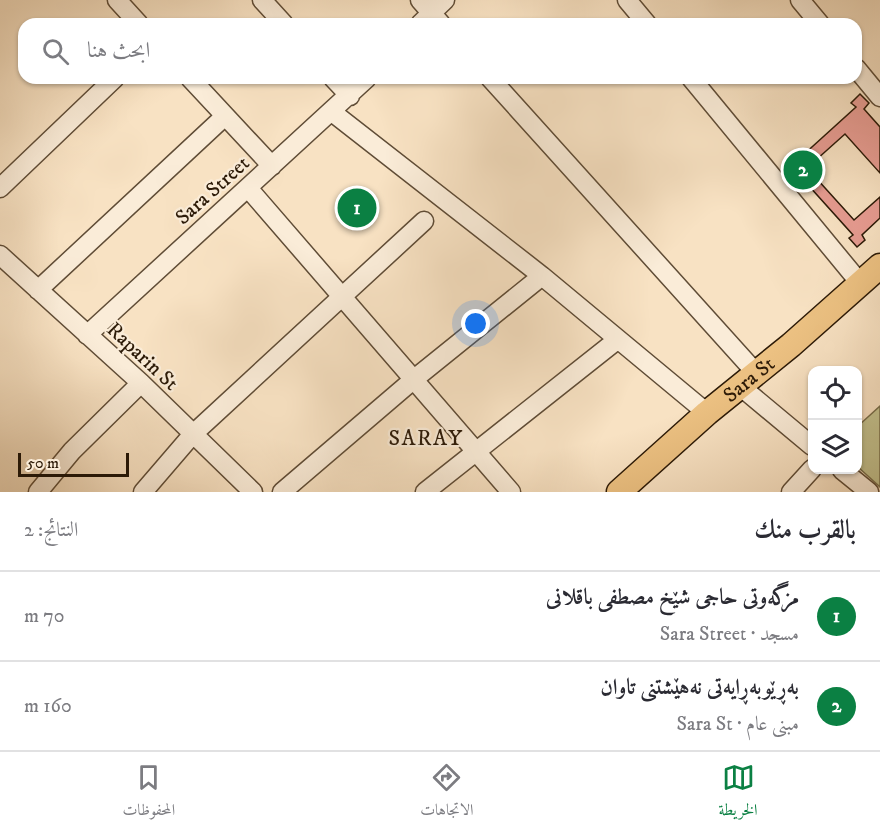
<!DOCTYPE html>
<html lang="ar">
<meta charset="utf-8">
<style>
:root{--surface:#fff;--page:#f2f2f3;--text:#2b2b33;--muted:#7c7c81;--line:#e1e1e2;--accent:#0b8043}
body{margin:0;font-family:"IM FELL DW Pica",Amiri,serif;background:var(--page);color:var(--text);direction:rtl}
.controls{position:absolute;right:18px;bottom:18px;display:grid;overflow:hidden;border-radius:12px;box-shadow:0 2px 4px #0004}
.controls button{width:54px;height:54px;display:grid;place-items:center;padding:0;border:0;border-bottom:2px solid var(--line);background:var(--surface);color:var(--text);font:30px sans-serif}
.scale{position:absolute;left:18px;bottom:15px;width:111px;box-sizing:border-box;padding-left:6px;border:3px solid #2c1a07;border-top:0;font-size:16px;line-height:21px;white-space:nowrap;color:#2c1a07;-webkit-text-stroke:4px #faecd8;paint-order:stroke}
.you{position:absolute;left:476px;top:324px;width:21px;height:21px;margin:-15px;border:4px solid #fff;border-radius:50%;background:#1a73e8;box-shadow:0 0 0 9px #1a73e833}
.badge{display:grid;place-items:center;width:39px;height:39px;border-radius:50%;background:var(--accent);color:#fff;font-size:20px;font-weight:700}
.pin{position:absolute;translate:-50% -50%;border:3px solid #fff;box-shadow:0 2px 6px #0006}
.list{margin:0;padding:0;list-style:none}
h2{display:flex;justify-content:space-between;align-items:center;height:78px;margin:0;padding:0 24px;font-size:26px}
h2 small{font-size:20px;font-weight:400;color:var(--muted)}
.list li{display:grid;grid-template-columns:39px 1fr auto;gap:18px;align-items:center;box-sizing:border-box;height:90px;padding:0 24px;border-top:2px solid var(--line)}
.list b{display:block;font-size:22px;white-space:nowrap}
.list p{margin:0;font-size:20px;white-space:nowrap;color:var(--muted)}
.list em{font-size:20px;font-style:normal;color:var(--muted)}
.icon{flex:none;width:33px;height:33px;fill:none;stroke:currentColor;stroke-width:2;stroke-linecap:round;stroke-linejoin:round}
.map{position:relative;flex:none;width:880px;height:492px;overflow:hidden;direction:ltr}
.search{position:absolute;background:var(--surface);box-shadow:0 2px 4px #0004;left:18px;right:18px;top:18px;height:66px;display:flex;align-items:center;gap:15px;box-sizing:border-box;padding:0 21px;border-radius:18px;color:var(--muted);font-size:22px}
.sheet{height:258px;background:var(--surface)}
nav{display:flex;justify-content:space-around;align-items:center;box-sizing:border-box;height:84px;border-top:2px solid var(--line);background:var(--surface);font-size:16px;color:var(--muted)}
nav a{display:grid;justify-items:center;gap:3px}
nav .on{color:var(--accent)}
.map>svg:first-child{display:block}
.green{fill:#c3c28f;stroke:#786e4b;stroke-width:1.5}
.building{fill:#e79c92;stroke:#2c1a07;stroke-width:1.5}
.lines{fill:none;stroke-linecap:round;stroke-linejoin:round}
.minor-casing{stroke:#5f4c36;stroke-width:21}
.major-casing{stroke:#2c1a07;stroke-width:27}
.minor{stroke:#faecd8;stroke-width:18}
.major{stroke:#ecc182;stroke-width:24}
.labels{text-anchor:middle;stroke-width:4.5;stroke-linejoin:round;paint-order:stroke}
.street-label{font-size:21px;fill:#2c1a07;stroke:#faecd8}
.neighbourhood-label{font-size:22px;letter-spacing:1.5px;fill:#2c1a07;stroke:#faecd8}
</style>
<div class="map">
<svg width="880" height="492" viewBox="0 0 880 492">
<rect width="100%" height="100%" fill="#f8e2c3"/>
<filter id="stains"><feTurbulence type="fractalNoise" baseFrequency=".00333" numOctaves="4"/><feColorMatrix values="0 0 0 0 .2 0 0 0 0 .09 0 0 0 0 .02 0 0 0 .5 -.17"/></filter>
<radialGradient id="worn" r=".72"><stop offset=".6" stop-color="#630" stop-opacity="0"/><stop offset="1" stop-color="#630" stop-opacity=".3"/></radialGradient>
<path class="green" d="M880,406V487L858,467V426Z"/>
<path class="building" d="M860,94L869,103L864,109L880,127V173L845,134L807,168L854,220L880,197V218L862,235L865,240L857,247L849,238L853,235L791,166L856,107L851,103Z"/>
<g class="lines">
<g class="minor-casing">
<path id="minor" d="M117,0L139,24
M262,0L284,24
M420,0L441,24
M627,0L647,24
M800,0L820,24
M420,24L445,0
M856,68L880,97
M190,78L272,166
M333,78L350,96
M490,78L756,373
M691,78L860,283
M332,112L542,276L707,413
M0,188L115,78
M248,188L511,492
M0,255L141,383L253,492
M38,290L225,116
M87,335L367,78
M740,386L812,446
M842,470L869,492
M38,492L72,451L141,383
M143,492L192,435L424,221
M282,492L413,380L542,276
M425,492L617,340
M791,492L812,469"/>
</g>
<g class="major-casing">
<g id="major">
<path id="s1" d="M619,492L707,413L791,345L880,266"/>
</g>
</g>
<use href="#minor" class="minor"/>
<use href="#major" class="major"/>
</g>
<g class="labels">
<g class="street-label">
<text transform="translate(212 190) rotate(-42)" y="7">Sara Street</text>
<text transform="translate(143 356) rotate(43)" y="7">Raparin St</text>
<text dy="7" stroke="none"><textPath href="#s1" startOffset="172">Sara St</textPath></text>
</g>
<g class="neighbourhood-label">
<text x="426" y="445">SARAY</text>
</g>
</g>
<rect width="100%" height="100%" filter="url(#stains)"/>
<rect width="100%" height="100%" fill="url(#worn)"/>
</svg>
<div class="controls">
<button><svg class="icon" aria-label="locate" viewBox="0 0 24 24"><circle cx="12" cy="12" r="6"/><path d="M12 2v4M12 18v4M2 12h4M18 12h4"/></svg></button>
<button><svg class="icon" aria-label="layers" viewBox="0 0 24 24"><path d="M12 4l9 5-9 5-9-5zM3 14l9 5 9-5"/></svg></button>
</div>
<div class="scale">50 m</div>
<div class="you"></div>
<div class="pin badge" style="left:357px;top:208px">1</div>
<div class="pin badge" style="left:803px;top:170px">2</div>
<div class="search"><svg class="icon" aria-label="search" viewBox="0 0 24 24"><circle cx="10" cy="10" r="6"/><path d="M15 15l6 6"/></svg>ابحث هنا</div>
</div>
<section class="sheet">
<h2>بالقرب منك<small>النتائج: 2</small></h2>
<ul class="list">
<li><span class="badge">1</span><div><b>مزگەوتی حاجی شێخ مصطفی باقلانی</b><p>مسجد · Sara Street</p></div><em>70 m</em></li>
<li><span class="badge">2</span><div><b>بەڕێوبەڕایەتی نەهێشتنی تاوان</b><p>مبنى عام · Sara St</p></div><em>160 m</em></li>
</ul>
</section>
<nav>
<a class="on"><svg class="icon" aria-label="map" viewBox="0 0 24 24"><path d="M3 6l6-2 6 2 6-2v14l-6 2-6-2-6 2zM9 4v14M15 6v14"/></svg>الخريطة</a>
<a><svg class="icon" aria-label="directions" viewBox="0 0 24 24"><path d="M12 3l9 9-9 9-9-9zM9 14v-3h6M13 9l2 2-2 2"/></svg>الاتجاهات</a>
<a><svg class="icon" aria-label="saved" viewBox="0 0 24 24"><path d="M7 4h10v16l-5-4-5 4z"/></svg>المحفوظات</a>
</nav>
